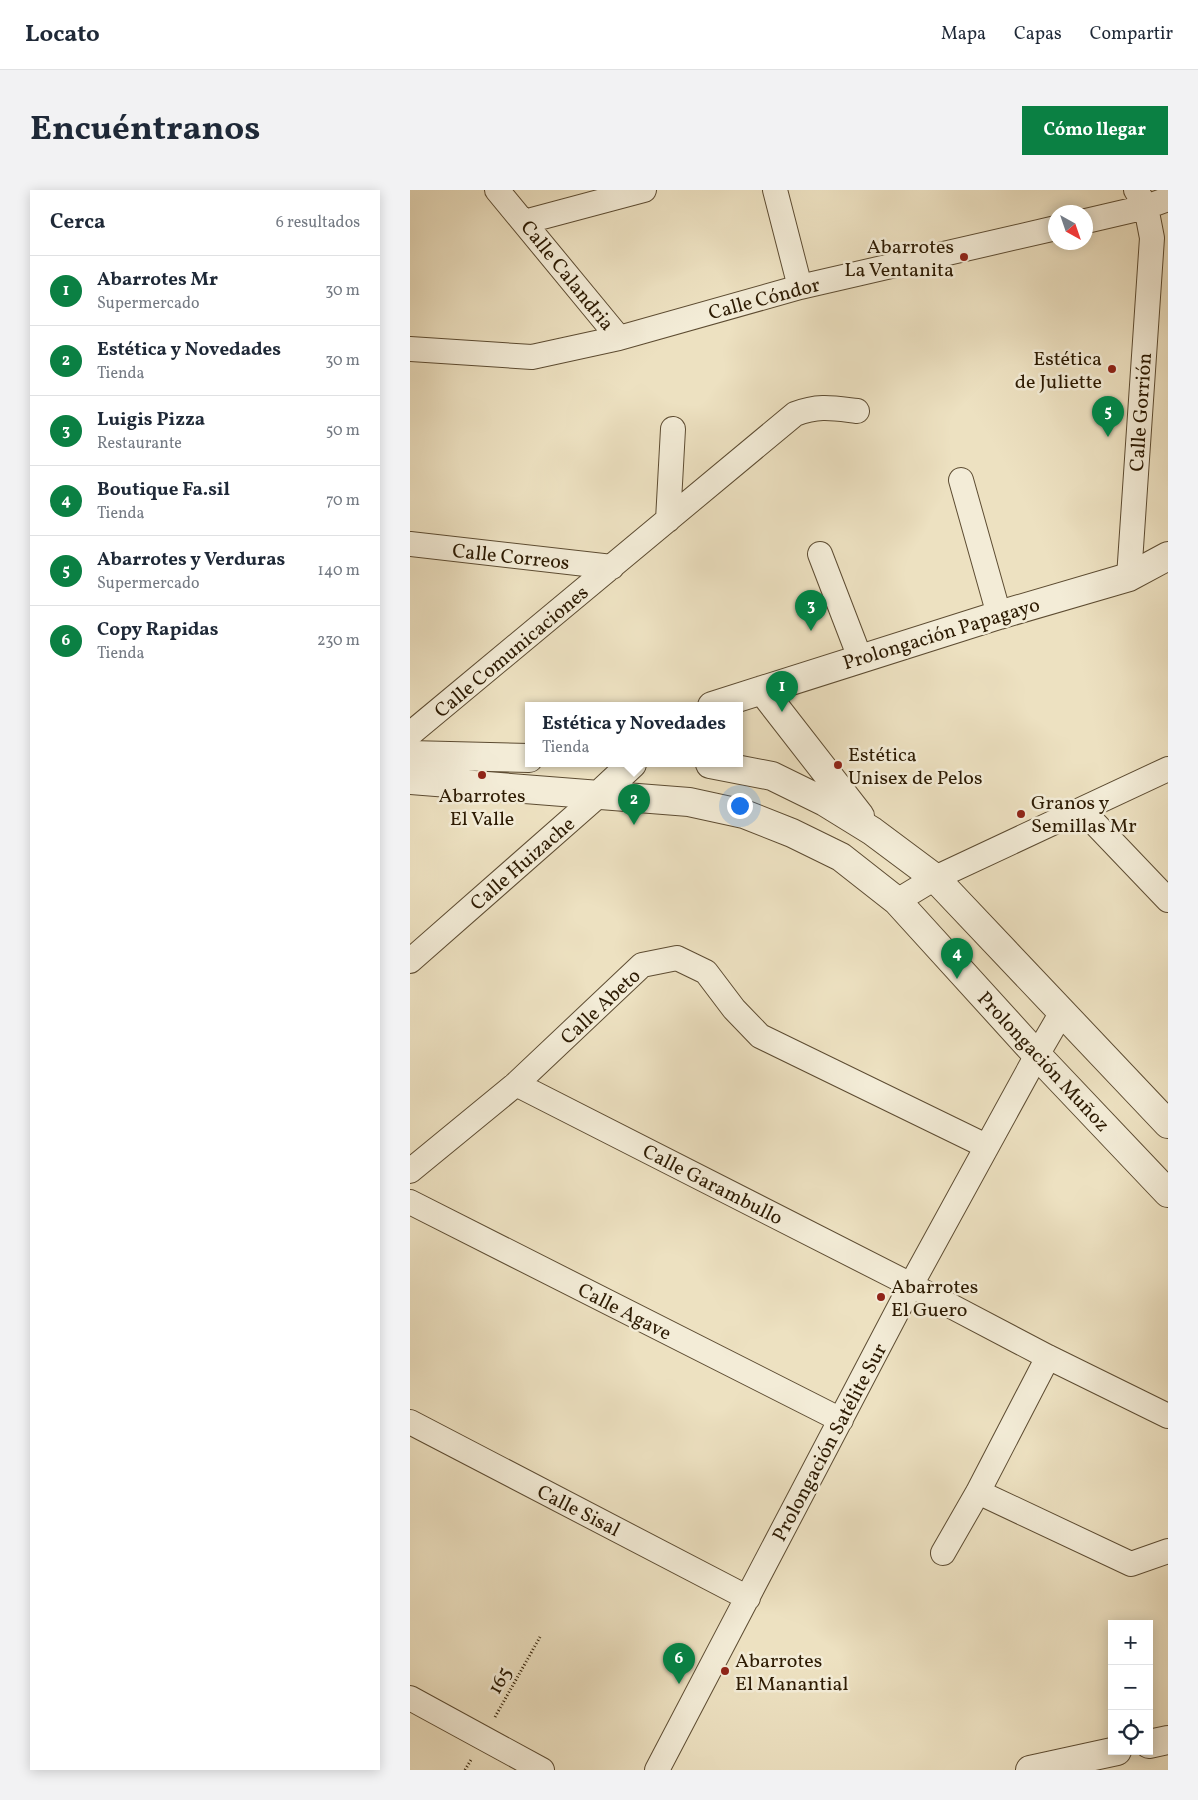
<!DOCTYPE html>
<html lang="es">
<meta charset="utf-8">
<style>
:root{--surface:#fff;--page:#f2f2f3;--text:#1f2937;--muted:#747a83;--line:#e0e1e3;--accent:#0b8043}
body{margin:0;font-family:Vollkorn,serif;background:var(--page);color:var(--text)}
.controls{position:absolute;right:15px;bottom:15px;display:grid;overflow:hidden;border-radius:0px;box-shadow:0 2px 12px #0003}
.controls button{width:45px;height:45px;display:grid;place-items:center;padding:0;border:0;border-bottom:1px solid var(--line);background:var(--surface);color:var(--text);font:25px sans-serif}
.compass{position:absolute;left:638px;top:15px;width:45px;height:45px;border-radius:50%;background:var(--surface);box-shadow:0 2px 12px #0003;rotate:140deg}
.you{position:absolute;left:329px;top:615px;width:18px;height:18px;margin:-12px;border:4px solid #fff;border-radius:50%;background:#1a73e8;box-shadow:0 0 0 8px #1a73e833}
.badge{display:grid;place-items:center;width:32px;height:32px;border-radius:50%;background:var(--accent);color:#fff;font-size:16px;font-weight:700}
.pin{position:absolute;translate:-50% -41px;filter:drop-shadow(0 1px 2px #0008)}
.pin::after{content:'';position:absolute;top:26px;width:18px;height:15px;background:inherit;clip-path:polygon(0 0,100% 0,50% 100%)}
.popup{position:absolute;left:115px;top:512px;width:218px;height:65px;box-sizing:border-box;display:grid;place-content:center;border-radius:0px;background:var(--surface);filter:drop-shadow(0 1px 4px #0005);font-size:16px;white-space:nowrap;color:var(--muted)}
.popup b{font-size:19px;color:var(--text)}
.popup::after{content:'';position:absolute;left:50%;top:100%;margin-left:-10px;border:10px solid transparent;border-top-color:var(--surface)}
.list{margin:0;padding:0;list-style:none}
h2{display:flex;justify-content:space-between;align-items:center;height:65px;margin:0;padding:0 20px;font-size:21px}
h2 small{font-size:16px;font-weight:400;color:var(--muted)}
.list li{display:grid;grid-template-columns:32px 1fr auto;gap:15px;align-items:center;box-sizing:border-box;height:70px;padding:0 20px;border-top:1px solid var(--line)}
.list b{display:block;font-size:19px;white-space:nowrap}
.list p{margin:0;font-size:16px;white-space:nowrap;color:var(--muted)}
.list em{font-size:16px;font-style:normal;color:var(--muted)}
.icon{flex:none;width:28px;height:28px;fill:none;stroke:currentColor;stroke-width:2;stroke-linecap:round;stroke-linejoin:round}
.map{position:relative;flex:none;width:758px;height:1580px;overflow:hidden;border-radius:0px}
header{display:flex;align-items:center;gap:30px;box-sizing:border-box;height:70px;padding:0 25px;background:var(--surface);border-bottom:1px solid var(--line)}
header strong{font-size:24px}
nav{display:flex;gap:28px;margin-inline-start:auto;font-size:18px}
.intro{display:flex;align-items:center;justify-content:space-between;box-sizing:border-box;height:120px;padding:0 30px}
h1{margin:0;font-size:35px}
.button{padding:12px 22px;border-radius:0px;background:var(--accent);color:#fff;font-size:18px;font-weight:700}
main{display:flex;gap:30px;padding:0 30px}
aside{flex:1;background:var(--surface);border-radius:0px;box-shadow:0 2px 12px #0003}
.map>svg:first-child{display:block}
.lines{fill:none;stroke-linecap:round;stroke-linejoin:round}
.minor-casing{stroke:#5d4c32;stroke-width:26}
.tertiary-casing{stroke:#5d4c32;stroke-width:30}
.path{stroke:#2d1b03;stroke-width:3;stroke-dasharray:1 2.5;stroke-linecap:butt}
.minor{stroke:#f3ecd7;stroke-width:24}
.tertiary{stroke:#f3ecd7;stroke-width:28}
.poi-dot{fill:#8f2418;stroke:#f3ecd7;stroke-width:2}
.labels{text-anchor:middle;stroke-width:5;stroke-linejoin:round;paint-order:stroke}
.poi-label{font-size:20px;fill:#2d1b03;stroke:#f3ecd7;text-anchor:start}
.street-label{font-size:20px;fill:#2d1b03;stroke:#f3ecd7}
</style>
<header>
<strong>Locato</strong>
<nav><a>Mapa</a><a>Capas</a><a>Compartir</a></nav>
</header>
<div class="intro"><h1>Encuéntranos</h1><a class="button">Cómo llegar</a></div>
<main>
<aside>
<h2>Cerca<small>6 resultados</small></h2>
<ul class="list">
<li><span class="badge">1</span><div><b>Abarrotes Mr</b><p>Supermercado</p></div><em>30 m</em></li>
<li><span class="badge">2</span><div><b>Estética y Novedades</b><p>Tienda</p></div><em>30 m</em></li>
<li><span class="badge">3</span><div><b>Luigis Pizza</b><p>Restaurante</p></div><em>50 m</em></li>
<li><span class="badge">4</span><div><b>Boutique Fa.sil</b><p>Tienda</p></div><em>70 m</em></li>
<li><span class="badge">5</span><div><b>Abarrotes y Verduras</b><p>Supermercado</p></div><em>140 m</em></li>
<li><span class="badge">6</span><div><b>Copy Rapidas</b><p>Tienda</p></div><em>230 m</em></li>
</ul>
</aside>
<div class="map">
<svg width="758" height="1580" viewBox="0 0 758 1580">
<rect width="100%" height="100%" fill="#ede1c1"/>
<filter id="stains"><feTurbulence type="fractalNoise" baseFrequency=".004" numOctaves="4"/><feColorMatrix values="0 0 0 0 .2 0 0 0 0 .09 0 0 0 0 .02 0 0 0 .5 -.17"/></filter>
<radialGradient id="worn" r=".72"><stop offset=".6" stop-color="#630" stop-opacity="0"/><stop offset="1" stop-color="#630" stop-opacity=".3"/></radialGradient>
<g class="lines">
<g class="minor-casing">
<path id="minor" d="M87,0L209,148
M365,0L390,97
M676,31L736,17L758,9
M114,32L234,0
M0,159L122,167L209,148L390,97L646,38
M551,290L589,425
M258,330L263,239
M0,354L202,377
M410,364L450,468
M719,387L742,48L736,17L726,0
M0,544L385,224C409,215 422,218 447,221
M672,620L758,710
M487,711L525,688L758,579
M0,771L190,604
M106,894L501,1095L638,1167L758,1226
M0,981L106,894L232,775L267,768L296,782L324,819L350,846L576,956
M0,1012L431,1230
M0,1232L338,1408
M568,1302L721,1374L758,1361
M533,1363L568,1302L638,1167
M0,1508L132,1580
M247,1580L501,1095L627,865L652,822"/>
</g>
<g class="tertiary-casing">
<path id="tertiary" d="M352,500L450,626
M302,516L589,425L719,387L758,366
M0,565L119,568
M300,574L362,586L415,612L462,641L525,688L758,934
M0,590L279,612L334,624L382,643L431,667L487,711L627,865L758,1003
M190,604L222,574
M739,1554L758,1550
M620,1580L707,1561"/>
</g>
<path class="path" d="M85,1527L130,1447
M55,1580L61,1570"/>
<use href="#minor" class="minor"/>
<use href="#tertiary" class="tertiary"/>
</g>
<g class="poi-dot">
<circle cx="554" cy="67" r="5"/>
<circle cx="702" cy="179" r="5"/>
<circle cx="428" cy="575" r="5"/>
<circle cx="72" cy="585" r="5"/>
<circle cx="611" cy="624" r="5"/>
<circle cx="471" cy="1107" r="5"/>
<circle cx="315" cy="1481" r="5"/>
</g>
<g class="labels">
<g class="poi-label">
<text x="544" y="63" text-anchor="end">Abarrotes<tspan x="544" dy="23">La Ventanita</tspan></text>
<text x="692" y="175" text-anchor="end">Estética<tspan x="692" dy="23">de Juliette</tspan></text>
<text x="438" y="571">Estética<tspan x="438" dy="23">Unisex de Pelos</tspan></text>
<text x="72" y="612" text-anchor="middle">Abarrotes<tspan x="72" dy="23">El Valle</tspan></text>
<text x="621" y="619">Granos y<tspan x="621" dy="23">Semillas Mr</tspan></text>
<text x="481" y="1103">Abarrotes<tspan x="481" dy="23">El Guero</tspan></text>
<text x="325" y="1477">Abarrotes<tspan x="325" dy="23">El Manantial</tspan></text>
</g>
<g class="street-label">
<text transform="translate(158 85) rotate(51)" y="7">Calle Calandria</text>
<text transform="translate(354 108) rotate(-15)" y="7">Calle Cóndor</text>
<text transform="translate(730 222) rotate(-86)" y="7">Calle Gorrión</text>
<text transform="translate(101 366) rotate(6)" y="7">Calle Correos</text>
<text transform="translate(531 443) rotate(-17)" y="7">Prolongación Papagayo</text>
<text transform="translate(101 461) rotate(-40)" y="7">Calle Comunicaciones</text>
<text transform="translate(112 673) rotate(-41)" y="7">Calle Huizache</text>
<text transform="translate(190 816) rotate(-43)" y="7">Calle Abeto</text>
<text transform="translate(634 871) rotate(47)" y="7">Prolongación Muñoz</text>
<text transform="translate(303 994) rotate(27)" y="7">Calle Garambullo</text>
<text transform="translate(215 1121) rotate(27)" y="7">Calle Agave</text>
<text transform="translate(419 1252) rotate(-62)" y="7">Prolongación Satélite Sur</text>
<text transform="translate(169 1320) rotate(27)" y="7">Calle Sisal</text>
<text transform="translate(89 1490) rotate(-61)" y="7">165</text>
</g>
</g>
<rect width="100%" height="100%" filter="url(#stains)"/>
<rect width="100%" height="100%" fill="url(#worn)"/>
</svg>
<div class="controls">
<button>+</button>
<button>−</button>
<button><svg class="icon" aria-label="locate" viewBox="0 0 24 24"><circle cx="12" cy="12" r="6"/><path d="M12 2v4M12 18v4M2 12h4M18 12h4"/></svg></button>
</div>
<svg class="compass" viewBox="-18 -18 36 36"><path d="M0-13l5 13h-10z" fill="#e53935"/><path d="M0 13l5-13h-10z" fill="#747a83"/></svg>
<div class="you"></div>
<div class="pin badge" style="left:372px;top:522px">1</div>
<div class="pin badge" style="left:224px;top:635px">2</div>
<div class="popup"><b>Estética y Novedades</b>Tienda</div>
<div class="pin badge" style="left:401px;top:441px">3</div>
<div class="pin badge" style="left:547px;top:789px">4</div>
<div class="pin badge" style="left:698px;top:247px">5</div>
<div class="pin badge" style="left:269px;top:1494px">6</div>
</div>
</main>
